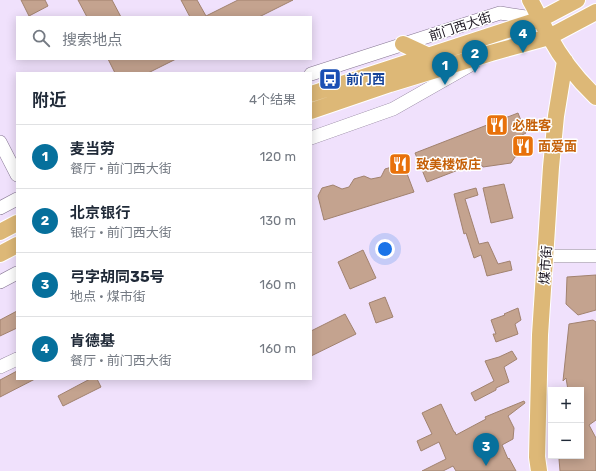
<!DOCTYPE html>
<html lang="zh">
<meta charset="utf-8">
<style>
:root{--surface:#fff;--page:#f6f6f7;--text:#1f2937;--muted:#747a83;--line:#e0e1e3;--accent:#06709c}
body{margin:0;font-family:Rubik,"Noto Sans SC",sans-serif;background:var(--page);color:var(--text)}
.controls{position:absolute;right:12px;bottom:12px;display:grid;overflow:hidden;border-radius:0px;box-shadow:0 2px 10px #0003}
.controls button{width:36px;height:36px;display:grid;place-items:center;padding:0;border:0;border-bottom:1px solid var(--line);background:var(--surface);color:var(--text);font:20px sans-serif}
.you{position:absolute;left:385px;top:249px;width:14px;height:14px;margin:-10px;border:3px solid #fff;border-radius:50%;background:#1a73e8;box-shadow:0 0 0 6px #1a73e833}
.badge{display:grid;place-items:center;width:26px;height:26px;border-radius:50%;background:var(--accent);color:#fff;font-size:13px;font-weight:700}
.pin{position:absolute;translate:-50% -33px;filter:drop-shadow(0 1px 2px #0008)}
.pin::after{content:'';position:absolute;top:21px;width:14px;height:12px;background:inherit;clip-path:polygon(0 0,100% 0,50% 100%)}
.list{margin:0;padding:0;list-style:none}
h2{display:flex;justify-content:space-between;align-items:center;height:52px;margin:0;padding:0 16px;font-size:17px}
h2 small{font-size:13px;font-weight:400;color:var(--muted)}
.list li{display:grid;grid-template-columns:26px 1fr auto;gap:12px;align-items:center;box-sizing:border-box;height:64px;padding:0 16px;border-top:1px solid var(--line)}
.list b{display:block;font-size:15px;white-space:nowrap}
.list p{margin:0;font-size:13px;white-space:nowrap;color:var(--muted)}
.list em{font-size:13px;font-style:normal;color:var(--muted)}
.icon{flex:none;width:22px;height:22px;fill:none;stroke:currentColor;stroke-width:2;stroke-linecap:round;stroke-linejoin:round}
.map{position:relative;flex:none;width:596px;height:471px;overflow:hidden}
.search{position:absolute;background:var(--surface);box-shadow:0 2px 10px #0003;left:16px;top:16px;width:296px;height:44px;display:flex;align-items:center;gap:10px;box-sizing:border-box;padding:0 14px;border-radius:0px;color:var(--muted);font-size:15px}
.panel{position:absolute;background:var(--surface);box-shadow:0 2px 10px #0003;left:16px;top:72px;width:296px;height:308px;border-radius:0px}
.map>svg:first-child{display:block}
.building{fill:#c4a38f;stroke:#a1826f}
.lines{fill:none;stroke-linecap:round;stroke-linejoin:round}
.minor-casing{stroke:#867693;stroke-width:14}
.major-casing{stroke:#fff;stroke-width:18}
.minor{stroke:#fff;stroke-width:13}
.major{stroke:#ddb877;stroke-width:16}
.labels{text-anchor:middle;stroke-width:3;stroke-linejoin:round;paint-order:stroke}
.street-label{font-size:13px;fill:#1a141f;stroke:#fff}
.transit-label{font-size:13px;font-weight:bold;fill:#164399;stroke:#fff;text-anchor:start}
.food-label{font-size:13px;font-weight:bold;fill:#c56008;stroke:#fff;text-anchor:start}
</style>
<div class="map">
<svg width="596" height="471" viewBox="0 0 596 471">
<rect width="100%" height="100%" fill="#f0e1fc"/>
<path class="building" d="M21,0H45L48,6L29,16Z
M78,0H112L121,17H87Z
M181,0H197L206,16L238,0H293L259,17H190Z
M108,59H176L148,73H115Z
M518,113L526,133L522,135L530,150L515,157L511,163L483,167L479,162L427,182L415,153Z
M395,166L406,171L414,192L324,220L318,196L322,188L333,185L342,189L349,187L354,179L364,176L371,179L381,177L385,169Z
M504,184L513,218L491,223L483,188Z
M476,188L478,195L465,199L479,244L488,242L498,264L510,261L512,270L487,276L481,255L474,258L466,233L464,234L454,194Z
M363,250L376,278L350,289L338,262Z
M596,275V310L578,315L566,304L567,277Z
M385,297L393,317L376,323L369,303Z
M518,308L521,320L515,324L518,334L496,342L493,334H496L491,320L505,315L504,314Z
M17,311V328L0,336V320Z
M345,314L356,334L311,356V331Z
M593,320L596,322V420L589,425L596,438V471H560L559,459L563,456H581V390H568L566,378L563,381L569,324Z
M512,351L517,359L504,367L509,382L496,388V390L475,401L471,393L494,381L485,361L499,357Z
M17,371V379H35L0,397V380Z
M90,379H97L101,387L63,406L58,396Z
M524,401L525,403L508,416L514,428L513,439L502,445L508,459L509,458L516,471H456L453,466L443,471H422L446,459L439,442L421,451L417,441L432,434L422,413L441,404L454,432H455L456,435L486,419L485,417Z"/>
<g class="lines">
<g class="minor-casing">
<path id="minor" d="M311,74L500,13L539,19
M311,138L393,109L474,63
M0,142L17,175
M0,208L17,199
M545,256H596
M0,282L17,273
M0,367L17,359"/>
</g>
<g class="major-casing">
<path id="major" d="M530,0C537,12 542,24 549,36C561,58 578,80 596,97
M403,44L429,56
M311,94L541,19L577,0
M311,111L390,84L491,53L549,37L596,12
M0,232L17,223
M0,254L17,245
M539,471L537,457L540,335L551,167L556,116L565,61"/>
</g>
<use href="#minor" class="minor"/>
<use href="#major" class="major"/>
</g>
<defs>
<g id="bus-square" transform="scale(1.15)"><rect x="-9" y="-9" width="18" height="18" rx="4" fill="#1a4fb4" stroke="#fff"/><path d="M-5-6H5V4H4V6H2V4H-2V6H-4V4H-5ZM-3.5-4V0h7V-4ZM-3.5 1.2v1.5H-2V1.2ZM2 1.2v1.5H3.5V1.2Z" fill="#fff"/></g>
<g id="restaurant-square" transform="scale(1.15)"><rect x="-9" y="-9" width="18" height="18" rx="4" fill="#e8710a" stroke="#fff"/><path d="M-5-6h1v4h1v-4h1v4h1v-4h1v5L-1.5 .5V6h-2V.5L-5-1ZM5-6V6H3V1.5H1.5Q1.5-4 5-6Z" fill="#fff"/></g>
</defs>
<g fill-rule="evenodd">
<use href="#bus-square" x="330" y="79"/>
<use href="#restaurant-square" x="497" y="125"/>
<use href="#restaurant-square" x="523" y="146"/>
<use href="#restaurant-square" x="400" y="164"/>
</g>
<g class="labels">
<g class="street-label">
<text transform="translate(460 26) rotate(-18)" y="5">前门西大街</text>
<text transform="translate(545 265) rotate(-86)" y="5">煤市街</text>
</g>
<g class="transit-label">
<text x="346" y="84">前门西</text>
</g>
<g class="food-label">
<text x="512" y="130">必胜客</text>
<text x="538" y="151">面爱面</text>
<text x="416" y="169">致美楼饭庄</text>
</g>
</g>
</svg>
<div class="controls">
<button>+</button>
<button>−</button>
</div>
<div class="you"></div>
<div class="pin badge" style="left:445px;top:85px">1</div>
<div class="pin badge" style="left:475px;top:73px">2</div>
<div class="pin badge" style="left:486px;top:466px">3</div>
<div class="pin badge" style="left:523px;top:53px">4</div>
<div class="search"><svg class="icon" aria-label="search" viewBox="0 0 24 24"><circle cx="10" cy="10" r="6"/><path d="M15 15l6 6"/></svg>搜索地点</div>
<section class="panel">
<h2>附近<small>4个结果</small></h2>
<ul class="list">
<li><span class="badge">1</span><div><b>麦当劳</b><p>餐厅 · 前门西大街</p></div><em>120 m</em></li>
<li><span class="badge">2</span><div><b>北京银行</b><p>银行 · 前门西大街</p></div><em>130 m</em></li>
<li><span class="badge">3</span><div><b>弓字胡同35号</b><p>地点 · 煤市街</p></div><em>160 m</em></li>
<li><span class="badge">4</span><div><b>肯德基</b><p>餐厅 · 前门西大街</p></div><em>160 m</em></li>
</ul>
</section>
</div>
